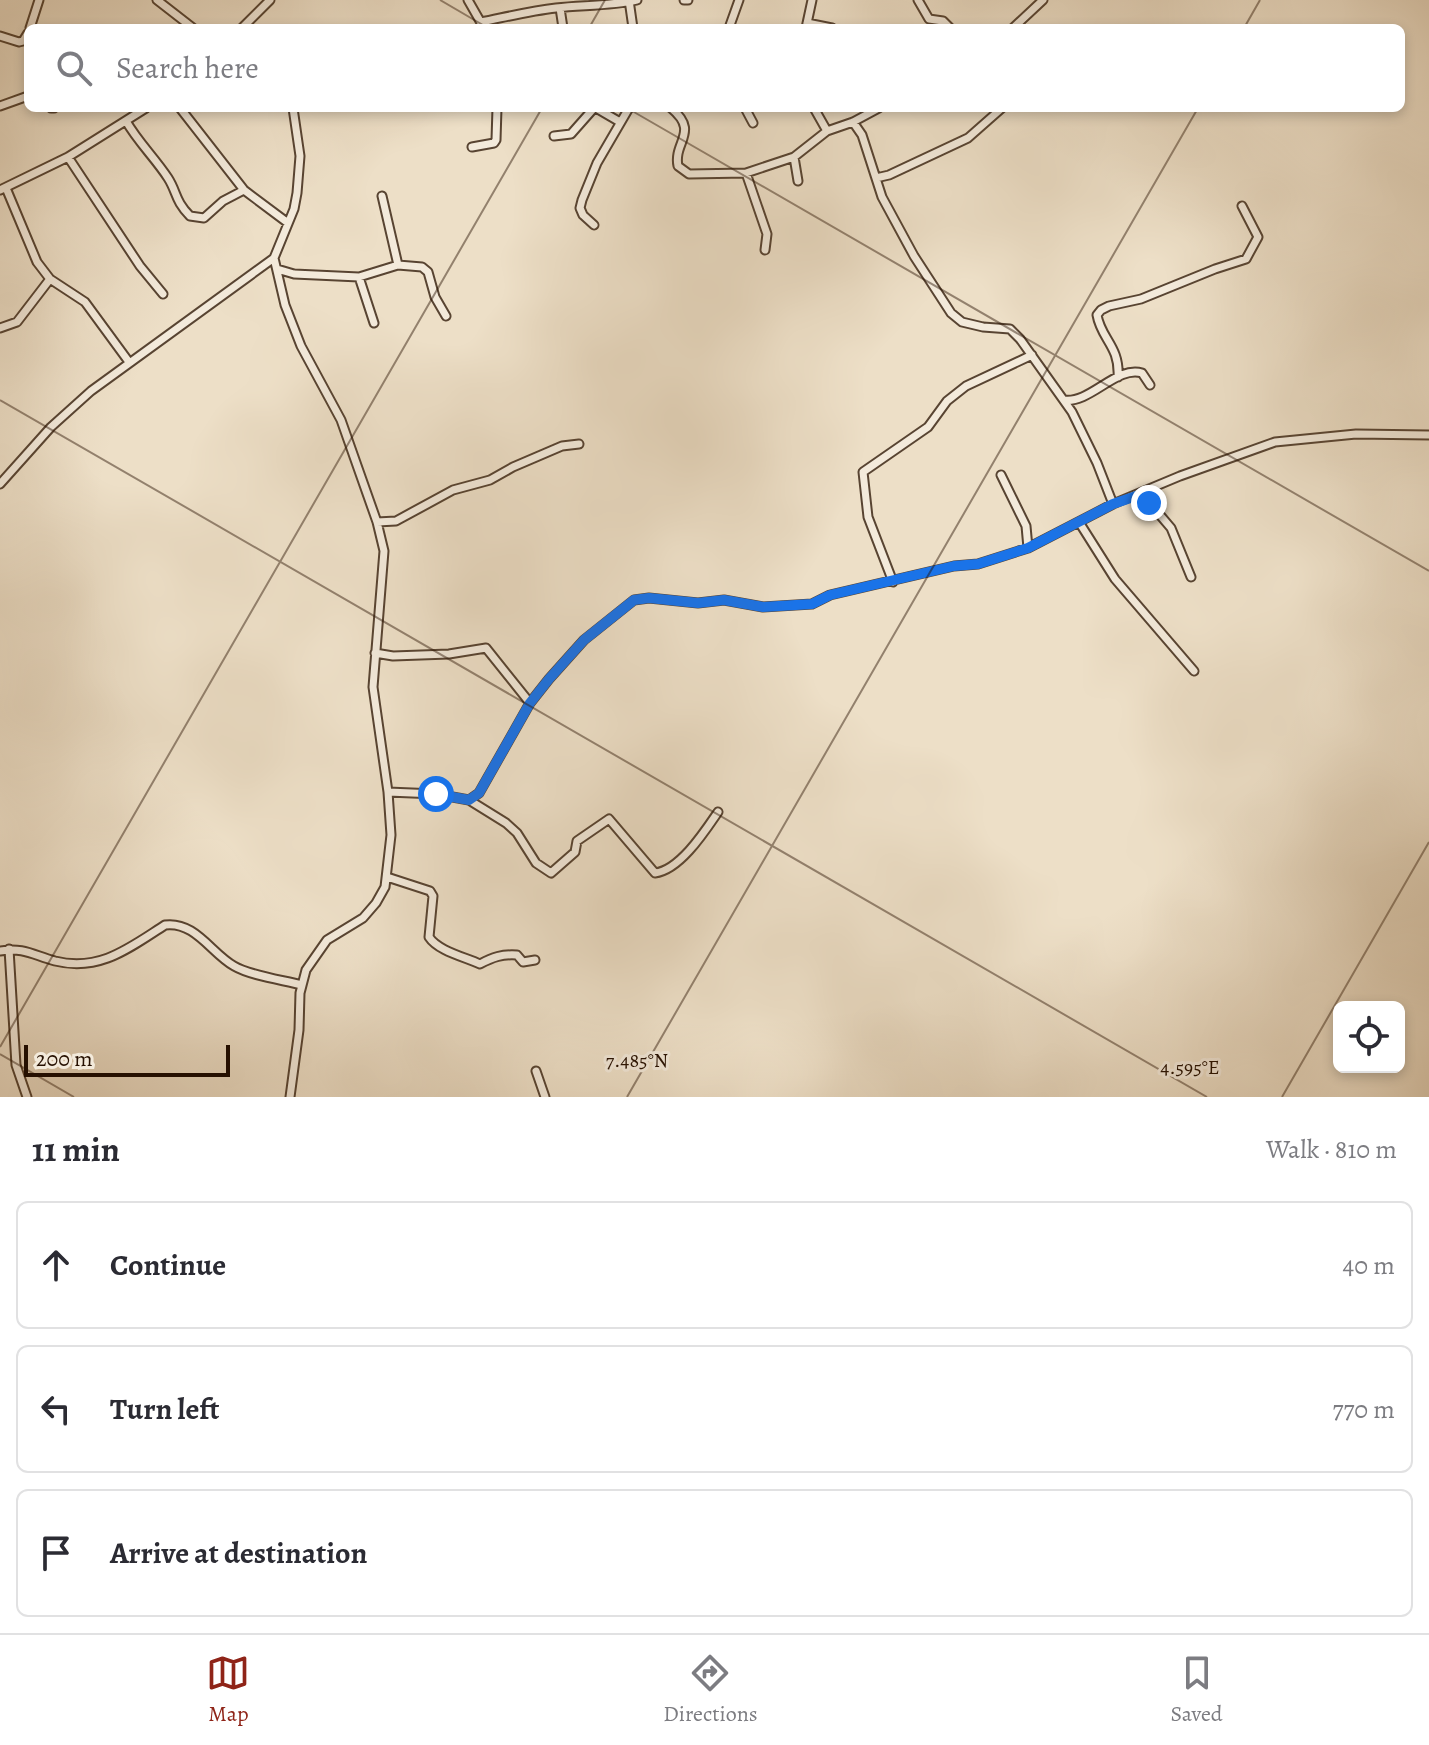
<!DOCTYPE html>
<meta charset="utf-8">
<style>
:root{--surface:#fff;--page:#f2f2f3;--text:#2b2b33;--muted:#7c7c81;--line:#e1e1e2;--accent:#8f2418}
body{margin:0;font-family:Alegreya,serif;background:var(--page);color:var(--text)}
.controls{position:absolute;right:24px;bottom:24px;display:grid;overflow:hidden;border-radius:12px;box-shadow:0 4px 12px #0003}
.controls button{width:72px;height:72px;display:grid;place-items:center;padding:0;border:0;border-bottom:2px solid var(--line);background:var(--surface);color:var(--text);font:40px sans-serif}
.scale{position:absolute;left:24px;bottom:20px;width:206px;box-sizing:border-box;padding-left:8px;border:4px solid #261001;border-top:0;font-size:22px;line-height:28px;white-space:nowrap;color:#261001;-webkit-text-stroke:6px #f3eadb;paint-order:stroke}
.stop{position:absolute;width:24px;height:24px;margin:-18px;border:6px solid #1a73e8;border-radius:50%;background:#fff}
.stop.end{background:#1a73e8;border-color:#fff;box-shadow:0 2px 8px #0008}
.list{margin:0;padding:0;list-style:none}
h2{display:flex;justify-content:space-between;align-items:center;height:104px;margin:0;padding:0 32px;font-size:34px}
h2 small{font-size:26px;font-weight:400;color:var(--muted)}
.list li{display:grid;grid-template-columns:52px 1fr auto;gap:24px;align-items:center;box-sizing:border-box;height:128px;margin:0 16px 16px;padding:0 16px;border:2px solid var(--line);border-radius:12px}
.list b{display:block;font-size:30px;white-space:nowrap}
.list em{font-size:26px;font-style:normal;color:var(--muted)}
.icon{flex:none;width:44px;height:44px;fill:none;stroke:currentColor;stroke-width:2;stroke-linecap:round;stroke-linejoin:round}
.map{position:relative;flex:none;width:1429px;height:1097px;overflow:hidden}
.search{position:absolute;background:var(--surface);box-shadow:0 4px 12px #0003;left:24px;right:24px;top:24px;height:88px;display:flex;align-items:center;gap:20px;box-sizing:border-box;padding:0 28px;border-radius:12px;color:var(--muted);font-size:30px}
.sheet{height:536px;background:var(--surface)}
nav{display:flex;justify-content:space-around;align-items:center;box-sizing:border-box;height:112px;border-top:2px solid var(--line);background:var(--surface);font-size:22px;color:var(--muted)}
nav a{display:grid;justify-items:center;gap:4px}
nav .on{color:var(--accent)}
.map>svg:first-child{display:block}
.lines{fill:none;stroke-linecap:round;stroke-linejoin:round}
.street-casing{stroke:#584432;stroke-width:11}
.street{stroke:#f3eadb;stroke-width:7}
.route{stroke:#1a73e8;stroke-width:10}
.ticks{fill:none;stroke:#261001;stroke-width:2;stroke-opacity:0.45}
.ticks-label{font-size:20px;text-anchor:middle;fill:#261001;stroke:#f3eadb;stroke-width:6;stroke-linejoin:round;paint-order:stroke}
</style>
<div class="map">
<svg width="1429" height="1097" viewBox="0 0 1429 1097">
<rect width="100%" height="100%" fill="#eddfc7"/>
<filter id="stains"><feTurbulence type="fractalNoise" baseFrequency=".0025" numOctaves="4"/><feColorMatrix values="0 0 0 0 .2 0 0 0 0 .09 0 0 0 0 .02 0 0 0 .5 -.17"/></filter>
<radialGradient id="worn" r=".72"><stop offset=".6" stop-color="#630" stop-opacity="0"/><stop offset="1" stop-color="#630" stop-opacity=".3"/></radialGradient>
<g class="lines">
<g class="street-casing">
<path id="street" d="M157,0L193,28
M468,0L484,28
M629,0L633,28
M684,0H688
M918,0L929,19L943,21L950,28
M560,8L563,28
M481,22C506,17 530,11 556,8C583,5 610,6 637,0
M807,23L832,28
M30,28L39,0
M242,28L270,0
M729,28L739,0
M806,28L812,0
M1013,28L1043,0
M0,36L19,42L23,41L28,33
M0,106L28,96
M51,108H54
M180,108L244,190L288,223
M596,108L620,122
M671,108C700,132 673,142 678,166L689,174L746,173L794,157L827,131L853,122L879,108
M745,108L753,123
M814,108L827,131
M126,121C138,142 155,158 168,178C177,192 175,201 190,216L204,218L223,201L244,190
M853,122L862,135L882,197L914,256L951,313L962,322L983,327L1010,329L1020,339L1072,412L1097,463L1113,504
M554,136L571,134L594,108
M472,147L494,143L496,140L497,108
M68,157L140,266L163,294
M794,157L798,181
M746,173L767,234L765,250
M876,178L889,175L968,138L1002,108
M6,188L37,262L50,279L85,302L129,362
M0,190L68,157L146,108
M382,196L398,265
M594,225L583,215L580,208L582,200L597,163L629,108
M274,258L285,305L301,346L341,420L377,522L384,551L373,687L388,792L391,835L385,887L376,903L363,918L327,940L306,970L300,993L299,1030L290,1097
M277,269L294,274L359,277L398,265L422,267L428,272L435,297L446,316
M359,277L374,323
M0,328L17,322L50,279
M1118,377C1120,346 1101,339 1097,315L1101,310L1109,306L1141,299L1215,269L1246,259L1258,237L1242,206
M1064,400C1090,404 1117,365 1142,373L1150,385
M1001,475L1026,526L1028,548
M0,484L51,427L91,391L274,258L294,209L297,193L300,156L293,108
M1142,494L1171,528L1191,577
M377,522L396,521L453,490L490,480L513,467L562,446L579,444
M1079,522L1115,579L1194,671
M893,582L868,517L863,472L928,427L947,401L966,386L1032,355
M375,653L393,656L449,654L486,648L530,703
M388,792L436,794L469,800L479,793L530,703L549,679L584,640L634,600L649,598L698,603L724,600L763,607L812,604L830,595L954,566L978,564L1028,548L1113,504L1180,476L1275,442L1356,434L1429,435
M469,800L506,823L517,833L536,863L551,873L575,852L577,841L609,819L655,873C680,870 705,831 718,812
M387,877L430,891L433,896L429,937C438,951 465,957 480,964C493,957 502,954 517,955L523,962L535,960
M9,949L16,1065L27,1097
M0,951C24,947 33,955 55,961C100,972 129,948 165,925C195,921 211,953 234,966C251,976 283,980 302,985
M536,1071L545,1097"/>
</g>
<use href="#street" class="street"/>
</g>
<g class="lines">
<path class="route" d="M436,794L469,800L479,793L530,703L549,679L584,640L634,600L649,598L698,603L724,600L763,607L812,604L830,595L954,566L978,564L1028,548L1113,504L1142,494L1149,503"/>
</g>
<path class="ticks" d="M440,0L488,28M589,28L605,0M1244,28L1260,0M627,108L1429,571M0,400L1207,1097M0,1047L542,108M0,1054L74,1097M627,1097L1198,108M1282,1097L1429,842"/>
<g class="ticks-label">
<text x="637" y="1067">7.485°N</text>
<text x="1190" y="1074">4.595°E</text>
</g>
<rect width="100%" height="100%" filter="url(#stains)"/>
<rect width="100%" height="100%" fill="url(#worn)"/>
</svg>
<div class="controls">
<button><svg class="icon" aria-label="locate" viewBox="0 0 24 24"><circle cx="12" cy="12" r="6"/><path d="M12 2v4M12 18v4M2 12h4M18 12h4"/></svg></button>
</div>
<div class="scale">200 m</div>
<div class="stop" style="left:436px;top:794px"></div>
<div class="stop end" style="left:1149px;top:503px"></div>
<div class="search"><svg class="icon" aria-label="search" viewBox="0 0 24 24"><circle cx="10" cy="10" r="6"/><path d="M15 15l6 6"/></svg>Search here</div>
</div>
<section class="sheet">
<h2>11 min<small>Walk · 810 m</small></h2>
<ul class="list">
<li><svg class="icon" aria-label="ahead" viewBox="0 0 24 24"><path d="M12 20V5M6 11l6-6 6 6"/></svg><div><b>Continue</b></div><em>40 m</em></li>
<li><svg class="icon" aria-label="left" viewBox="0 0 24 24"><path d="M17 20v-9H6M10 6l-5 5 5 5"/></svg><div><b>Turn left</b></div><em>770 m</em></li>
<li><svg class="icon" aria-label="arrive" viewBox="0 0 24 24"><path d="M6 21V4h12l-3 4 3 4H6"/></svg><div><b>Arrive at destination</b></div></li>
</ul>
</section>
<nav>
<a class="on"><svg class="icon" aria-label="map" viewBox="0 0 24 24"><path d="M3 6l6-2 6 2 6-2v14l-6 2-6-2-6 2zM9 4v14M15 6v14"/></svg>Map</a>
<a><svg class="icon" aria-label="directions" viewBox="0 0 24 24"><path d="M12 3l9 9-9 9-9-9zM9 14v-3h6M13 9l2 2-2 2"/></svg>Directions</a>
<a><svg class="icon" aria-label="saved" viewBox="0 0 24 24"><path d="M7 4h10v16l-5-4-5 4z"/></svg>Saved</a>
</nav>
